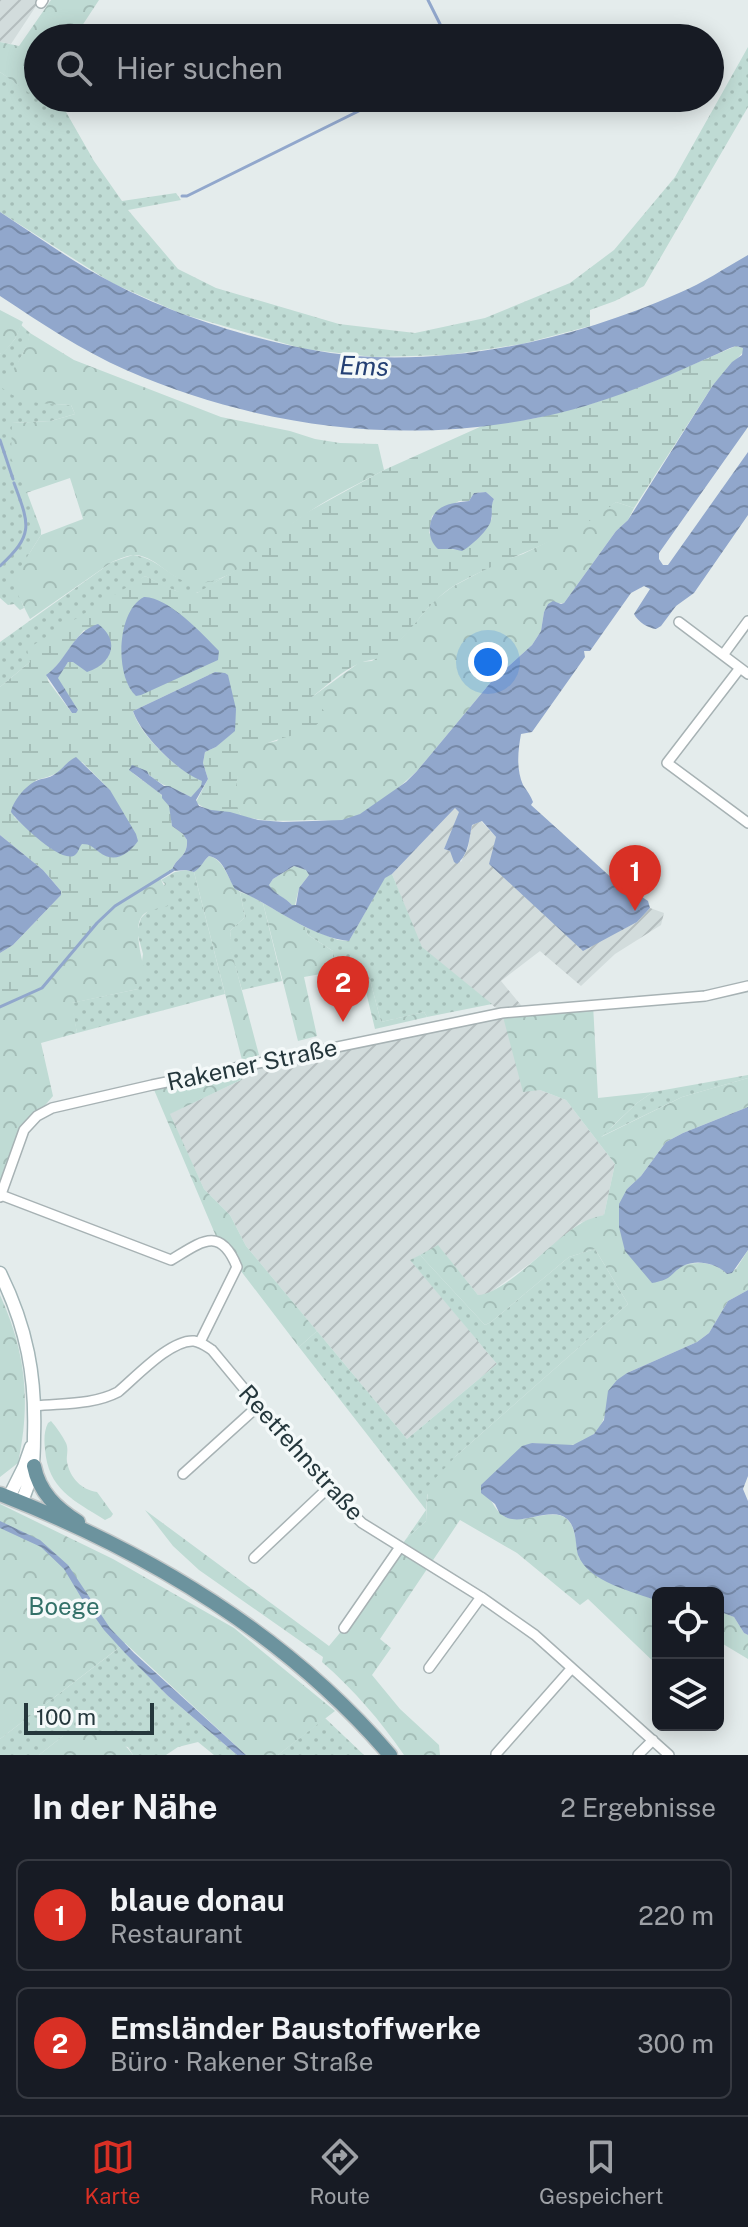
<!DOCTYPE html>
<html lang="de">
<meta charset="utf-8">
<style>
:root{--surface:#171b24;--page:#242831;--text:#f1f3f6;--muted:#9ea1a6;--line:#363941;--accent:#d93025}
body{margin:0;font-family:"Public Sans",sans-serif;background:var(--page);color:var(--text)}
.controls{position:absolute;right:24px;bottom:24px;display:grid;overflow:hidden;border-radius:12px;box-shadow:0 4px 20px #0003}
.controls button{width:72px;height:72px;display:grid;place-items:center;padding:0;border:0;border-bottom:2px solid var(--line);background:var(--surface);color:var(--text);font:40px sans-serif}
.scale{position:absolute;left:24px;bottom:20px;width:130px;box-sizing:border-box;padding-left:8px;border:4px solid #25373c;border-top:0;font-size:22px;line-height:28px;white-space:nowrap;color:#25373c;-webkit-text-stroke:6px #f4f9f9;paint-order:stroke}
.you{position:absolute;left:488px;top:662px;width:28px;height:28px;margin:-20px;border:6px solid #fff;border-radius:50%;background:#1a73e8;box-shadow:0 0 0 12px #1a73e833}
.badge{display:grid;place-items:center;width:52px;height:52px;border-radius:50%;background:var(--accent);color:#fff;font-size:26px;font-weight:700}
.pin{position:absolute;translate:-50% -66px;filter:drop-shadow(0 2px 4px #0008)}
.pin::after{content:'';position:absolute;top:42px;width:28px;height:24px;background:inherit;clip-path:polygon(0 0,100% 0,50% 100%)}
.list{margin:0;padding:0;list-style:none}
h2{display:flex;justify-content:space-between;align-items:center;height:104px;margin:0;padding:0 32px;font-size:34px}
h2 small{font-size:26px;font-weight:400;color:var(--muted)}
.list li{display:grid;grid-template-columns:52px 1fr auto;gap:24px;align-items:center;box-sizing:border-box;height:112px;margin:0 16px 16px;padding:0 16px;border:2px solid var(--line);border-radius:12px}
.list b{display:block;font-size:30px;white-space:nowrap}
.list p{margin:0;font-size:26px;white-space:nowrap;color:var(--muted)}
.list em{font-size:26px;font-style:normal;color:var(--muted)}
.icon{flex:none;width:44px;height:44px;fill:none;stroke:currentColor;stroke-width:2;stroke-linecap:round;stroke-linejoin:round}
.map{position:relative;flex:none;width:748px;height:1755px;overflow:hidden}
.search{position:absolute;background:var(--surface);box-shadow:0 4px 20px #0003;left:24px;right:24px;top:24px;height:88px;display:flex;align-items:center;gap:20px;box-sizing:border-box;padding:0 28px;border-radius:44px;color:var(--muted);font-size:30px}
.sheet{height:360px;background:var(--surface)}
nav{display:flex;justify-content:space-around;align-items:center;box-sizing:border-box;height:112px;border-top:2px solid var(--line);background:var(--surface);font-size:22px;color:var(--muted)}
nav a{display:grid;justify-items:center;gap:4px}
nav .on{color:var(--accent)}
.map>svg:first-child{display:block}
.industrial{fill:url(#industrial-furrows)}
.grass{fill:url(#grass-dots)}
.forest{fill:url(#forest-crowns)}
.wetland{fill:url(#wetland-marsh);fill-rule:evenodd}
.water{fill:url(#water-waves);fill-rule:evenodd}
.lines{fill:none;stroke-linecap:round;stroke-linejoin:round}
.stream{stroke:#91a7cc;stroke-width:3}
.street-casing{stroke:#a7b2b4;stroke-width:12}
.secondary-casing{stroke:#a3b5b7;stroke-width:15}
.primary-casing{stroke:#c2c7c8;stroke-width:17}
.street{stroke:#fff;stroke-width:9}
.secondary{stroke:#fff;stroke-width:12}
.primary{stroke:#6c939e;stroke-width:14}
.labels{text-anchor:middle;stroke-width:7;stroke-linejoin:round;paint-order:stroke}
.street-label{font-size:24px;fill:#25373c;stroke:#f4f9f9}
.park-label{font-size:24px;fill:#327068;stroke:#f4f9f9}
.water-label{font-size:26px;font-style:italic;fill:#244074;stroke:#f4f9f9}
</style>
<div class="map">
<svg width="748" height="1755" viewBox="0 0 748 1755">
<defs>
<pattern id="industrial-furrows" width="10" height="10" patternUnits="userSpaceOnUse" patternTransform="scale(2)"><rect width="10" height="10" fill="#d2dcdc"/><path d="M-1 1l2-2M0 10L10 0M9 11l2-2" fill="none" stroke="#b4bdbe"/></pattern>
<pattern id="grass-dots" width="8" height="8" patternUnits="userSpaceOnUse" patternTransform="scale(2)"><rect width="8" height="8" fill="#bfdbd4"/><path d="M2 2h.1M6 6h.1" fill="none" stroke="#a4bdb7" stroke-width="1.8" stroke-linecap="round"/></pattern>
<pattern id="forest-crowns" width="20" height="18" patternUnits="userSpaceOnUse" patternTransform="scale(2)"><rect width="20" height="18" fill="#bfdbd4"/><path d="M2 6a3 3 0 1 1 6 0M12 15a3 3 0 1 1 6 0" fill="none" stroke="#a4bdb7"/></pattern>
<pattern id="wetland-marsh" width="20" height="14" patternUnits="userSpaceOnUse" patternTransform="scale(2)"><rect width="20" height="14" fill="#bfdbd4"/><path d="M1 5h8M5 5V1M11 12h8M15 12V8" fill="none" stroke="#a4bdb7"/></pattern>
<pattern id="water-waves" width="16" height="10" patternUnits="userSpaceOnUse" patternTransform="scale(2)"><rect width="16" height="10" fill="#91a7cc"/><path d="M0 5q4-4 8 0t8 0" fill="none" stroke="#7689a7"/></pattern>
</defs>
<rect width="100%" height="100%" fill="#e4ecec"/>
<path class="industrial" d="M0,0H40L11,44L0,42Z
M455,808L460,812L444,849L450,851L461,862L468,848L472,825L481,821L496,837L582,950L637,922L650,908L664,913L661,925L615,954L581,986L540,951L501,981L525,1010L540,1090L566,1100L615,1164L604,1215L580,1223L531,1263L487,1295H478L438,1246L411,1260L497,1364L407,1439L246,1246L230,1215L204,1189L169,1114L241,1080L239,1068L501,1012L421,947L392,874Z"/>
<path class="grass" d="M748,47V107L644,286L615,301L590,310V326L522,344L449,355L373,357L304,349L182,314L112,283L0,212V72L29,92L38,90V98H58L94,161L122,201L176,193L181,200L128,210L178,269L216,288L339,324L415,333L485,318L570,283L614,250L675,177Z
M21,325L30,333L28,343L18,363L52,404L71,405L75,414L51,421L12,423L22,479L41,530V535C26,559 11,579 24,608L20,610L14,604L8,605L0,598V353L2,354L15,339Z
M133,555C172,561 169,593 222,578C215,582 207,589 199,592C183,599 160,583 145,576L30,662L0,687V642L112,562Z
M186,870L194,872L225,994L77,1033L71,1003L138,989L143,954L137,932L141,918L147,912L165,884L161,880L175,872Z
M392,874L422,947L492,1004L427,1017L424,1012L381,1022L367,968L360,967L332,972L333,951L308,935L305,927L338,940L349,941L385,877Z
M240,892L251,896L263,903L282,981L242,990L228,941L231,938L230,931L245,917Z
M748,1075V1078L682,1097L596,1139L612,1127L637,1103L653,1092Z
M595,1249L628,1304L456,1456L427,1495L426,1521L406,1539L426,1510L299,1347L317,1331L407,1439L497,1364L410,1260L420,1255L485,1325L491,1322L569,1257Z
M120,1647L168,1696L237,1755H214L198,1742L178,1747L166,1755H133L128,1747L63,1736L39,1755H0V1739Z
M325,1718L364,1755H278Z"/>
<path class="forest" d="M51,0H99L74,38H38V86L29,93L0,72V42L19,46Z
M0,310L23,322L15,339L2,355L0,353Z
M30,333L74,360L221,417L290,431L315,439L340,443L378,444L384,470C357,485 328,498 303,516C272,537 246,574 208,582C172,590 163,557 135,555C127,555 119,559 112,562L30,619L18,595L17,579L22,565L41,535L83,519L70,478L26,493L11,458L12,423L51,421L75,414L71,405C45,404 21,404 1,387C13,370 26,353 30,333Z
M616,502L634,508L628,520L616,531L564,603L548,604L544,612L541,631L532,645L491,682L417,771C400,787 371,812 349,819C337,822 323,820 311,820C286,821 265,822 241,816L236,805L234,793L240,764L250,753L262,744L277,741L312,697L360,662L372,661L401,639L435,600L452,587L499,562L523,554L581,525Z
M209,856C227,861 226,881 240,892L245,917L230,931L231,938L229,942L259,1055L242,1060L194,872Z
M294,866L307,870L309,875L299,888L295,905H292C285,897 274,895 269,885L273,879Z
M160,878L169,895L168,906C161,908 150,909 144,914C131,925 143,960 145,976L138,989L72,1003L77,1033L41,1043L53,1096L24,1130L0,1197V1007L42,988L97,923L115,906Z
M263,903L305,927L308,935L333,951L332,972L304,977L317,1036L298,1041Z
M360,967L367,968L381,1022L424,1012L427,1017L375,1029Z
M593,1004L598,1098L653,1092L637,1103L601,1137L682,1097L748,1078V1107L683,1133L666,1142L641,1176L627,1189L684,1265C699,1261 716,1262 727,1274L736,1269L748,1250V1290L728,1301L709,1333L697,1342L627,1373L607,1400C608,1421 593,1443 571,1445C558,1446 545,1444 532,1443L488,1497C493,1502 495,1509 500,1513C518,1532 559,1498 572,1526C576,1535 577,1548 579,1558L658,1601V1666L588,1599L580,1605L517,1553L460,1520L380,1639L391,1648L372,1675L400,1709L439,1745L440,1755H404C380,1720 354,1690 322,1662L323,1657L199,1570L173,1546L145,1510L329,1646L344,1628L406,1539L426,1521L428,1486L456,1456L628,1304L595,1249L569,1257L491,1322L485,1325L420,1255L438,1245L478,1295C504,1295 555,1238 580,1224C587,1219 596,1217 604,1215L615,1164L566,1100L540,1090L523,1092L502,1013Z
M239,1068L241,1080L170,1114L204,1189L230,1215L246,1246L317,1331L299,1347L218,1241L152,1085Z
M0,1295C26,1352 31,1402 18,1463L0,1477Z
M51,1421C57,1428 62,1435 66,1443C69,1450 66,1455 67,1462C70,1478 82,1490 97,1492L113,1514L111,1517L105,1520C73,1500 48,1489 45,1449C44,1440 44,1431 48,1423Z
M0,1504L113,1559L234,1628L335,1711L278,1755H246L125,1643L0,1739Z
M718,1611L734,1617L744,1633L748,1635V1659L718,1641Z
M84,1730C105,1731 120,1737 133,1755H39L63,1736Z"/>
<path class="wetland" d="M736,346L743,348L745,350L713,385L634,508L616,502C569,541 508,555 457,584C427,601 412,633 386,654C377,661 367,659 358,664C342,671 326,686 312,697L324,711C318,748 249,723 237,780C234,794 235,803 241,816C226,811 208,814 196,802L208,779L203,763L205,752L216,747L235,730L215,672L133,711C139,734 179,773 202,780V786L191,797C175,788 158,786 146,771L133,773C145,784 163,791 169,806C172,811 171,820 172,826L183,834L187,840C188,858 175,857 172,871L115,906L97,922L42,988L0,1007V953L13,945L61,895V891L43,870L0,835V687L30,662L27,649L145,576L176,591L197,593L239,568L279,533L306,513L384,470L482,426L536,418L588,405L645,385ZM486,492L494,499L490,508L492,518C486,532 468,553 451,549C443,546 436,538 429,533L432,516L459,501H469L474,493ZM84,630L111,649L106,660L68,662L57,678L78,710L72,713L48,681L47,675C62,663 70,645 84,630ZM82,762L110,790L99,852L88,843H82L78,848L52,849L14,817L36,780C53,777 66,768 82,762Z"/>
<path class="water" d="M0,212C37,236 74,263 113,283C183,320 294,354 373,357C478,361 584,335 679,293C703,283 725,268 748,255V427L659,553V559L663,565H668L748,452V515L694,593L676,606L661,626L656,629C648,628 638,622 634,614L650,589L644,586L631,593L590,651H584L585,657L532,732L521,734C518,750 516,769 523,785C527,791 531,796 533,802L531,805L635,899L642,897L648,901L650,908L637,922L583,951L489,864L496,837L482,821L472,825C469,839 469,854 457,864L454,862L450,851L444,849L459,812L455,808L392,874L385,878L349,941C313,937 283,913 252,897C247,894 241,892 235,889C227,876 224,859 209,856C203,861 201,868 194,872L186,870L172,871C175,857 188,858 187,840L183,834L172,826L169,806L162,798V795L129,770L132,765L147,771L149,775L164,786H169L191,797L201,786L202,781C178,772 141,735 133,711L215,672L225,673L228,675L236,709L235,731L216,747L205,752L203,763L208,779L196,800L199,806L211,810L230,812L258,820L283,822L342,820L360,814L406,782L417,771L491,682L532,645L541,631L544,612L548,604L553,601L561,604L564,603L616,531L628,520L713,385L732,362L742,355L743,348L736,346L730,348C667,377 604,405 536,418C396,446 256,426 126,370C81,350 41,323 0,296ZM294,866L306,870L309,875L299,888L296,905H292C285,897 274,894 269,885L273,879Z
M486,492L494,499C490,507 493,512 491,520C490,529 470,547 462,551L453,549H438C431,542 429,535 430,526C433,504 452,503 469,501L474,493Z
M144,597C167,596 204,635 219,651L218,660L141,695L136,696C114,676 117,610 144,597Z
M98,624C121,641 112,664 87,672L73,662H68L58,678L78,710L76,713H72L46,675C67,661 72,632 98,624Z
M76,757L110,790L136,834L138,841C128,855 114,864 99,852C92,847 91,844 82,844C79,847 79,852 75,855C62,865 18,822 11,812C13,801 25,786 36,781C42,778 49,779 55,774C63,769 67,761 76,757Z
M0,835L43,870L61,891V895L13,945L0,953Z
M748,1107V1250L732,1273L727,1274C718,1264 698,1259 685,1265C669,1273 675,1279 652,1283L625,1251L619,1227V1204L627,1189L641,1176L666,1142L683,1133Z
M748,1290V1476L743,1489L748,1501V1635L744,1633L734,1617L718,1611V1593H658V1601C634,1592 588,1582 578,1555C575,1544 577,1528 567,1519C554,1507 528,1522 512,1519C508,1519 504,1516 500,1514L495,1504L481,1493V1485L522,1446L532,1443L573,1445L594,1434L604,1420L608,1391L617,1380L627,1373L697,1342L709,1333L728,1301Z
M0,1521L40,1540L68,1565L110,1628L134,1653L246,1755H237L168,1696L125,1653L104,1630L82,1599L64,1569L41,1547L0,1528Z"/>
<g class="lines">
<path class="stream" d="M428,0L447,38
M182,196H187L385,98
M0,440L13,479
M0,566C35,534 29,524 14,483
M0,1007L42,988L97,923L115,906L173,870"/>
<g class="street-casing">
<path id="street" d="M41,3L43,0
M679,622L748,674
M723,655L748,621
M740,668L667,763L748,823
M1,1195L171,1260C201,1242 220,1225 237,1267L200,1342
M0,1197L24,1130L37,1116L52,1108L152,1085L502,1013L705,996L748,986
M35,1406C63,1403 93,1405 118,1392C136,1377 171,1339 194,1341C201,1342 206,1346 212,1350L327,1489L362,1523L481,1597L535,1635L669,1755
M183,1474L258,1406
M254,1558L327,1489
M344,1628L400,1547
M429,1668L481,1597
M496,1754L571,1669
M638,1755L653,1740"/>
</g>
<g class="secondary-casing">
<path id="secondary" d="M0,1273C27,1328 36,1376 34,1436C34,1465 33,1476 21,1503
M9,1497L24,1467L31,1447"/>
</g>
<g class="primary-casing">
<path id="primary" d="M34,1466C39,1492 56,1508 78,1522
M0,1494C146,1551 287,1635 390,1755"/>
</g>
<use href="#street" class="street"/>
<use href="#secondary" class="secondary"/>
<use href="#primary" class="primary"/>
</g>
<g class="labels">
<g class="street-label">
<text transform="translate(252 1065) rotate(-12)" y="8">Rakener Straße</text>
<text transform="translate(301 1453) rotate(48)" y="8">Reetfehnstraße</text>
</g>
<g class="park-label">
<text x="64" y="1615">Boege</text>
</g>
<g class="water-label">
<text transform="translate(364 366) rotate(2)" y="9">Ems</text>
</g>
</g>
</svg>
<div class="controls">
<button><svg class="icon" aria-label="locate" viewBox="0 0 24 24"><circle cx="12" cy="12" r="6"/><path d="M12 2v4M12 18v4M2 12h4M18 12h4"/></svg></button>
<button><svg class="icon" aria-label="layers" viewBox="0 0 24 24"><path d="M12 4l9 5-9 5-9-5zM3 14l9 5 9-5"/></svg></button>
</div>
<div class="scale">100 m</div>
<div class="you"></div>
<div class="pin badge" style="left:635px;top:911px">1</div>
<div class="pin badge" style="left:343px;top:1022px">2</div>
<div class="search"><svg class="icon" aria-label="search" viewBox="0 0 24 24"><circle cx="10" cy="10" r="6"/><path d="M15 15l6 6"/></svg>Hier suchen</div>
</div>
<section class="sheet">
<h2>In der Nähe<small>2 Ergebnisse</small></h2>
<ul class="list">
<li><span class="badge">1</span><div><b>blaue donau</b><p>Restaurant</p></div><em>220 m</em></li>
<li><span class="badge">2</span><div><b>Emsländer Baustoffwerke</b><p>Büro · Rakener Straße</p></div><em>300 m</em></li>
</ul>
</section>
<nav>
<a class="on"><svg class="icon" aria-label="map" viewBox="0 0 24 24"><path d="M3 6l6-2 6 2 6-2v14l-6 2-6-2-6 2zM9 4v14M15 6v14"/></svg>Karte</a>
<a><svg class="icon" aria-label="directions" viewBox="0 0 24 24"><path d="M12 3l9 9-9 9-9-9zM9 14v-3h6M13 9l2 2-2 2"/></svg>Route</a>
<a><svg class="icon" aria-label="saved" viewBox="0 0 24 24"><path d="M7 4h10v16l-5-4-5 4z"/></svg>Gespeichert</a>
</nav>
